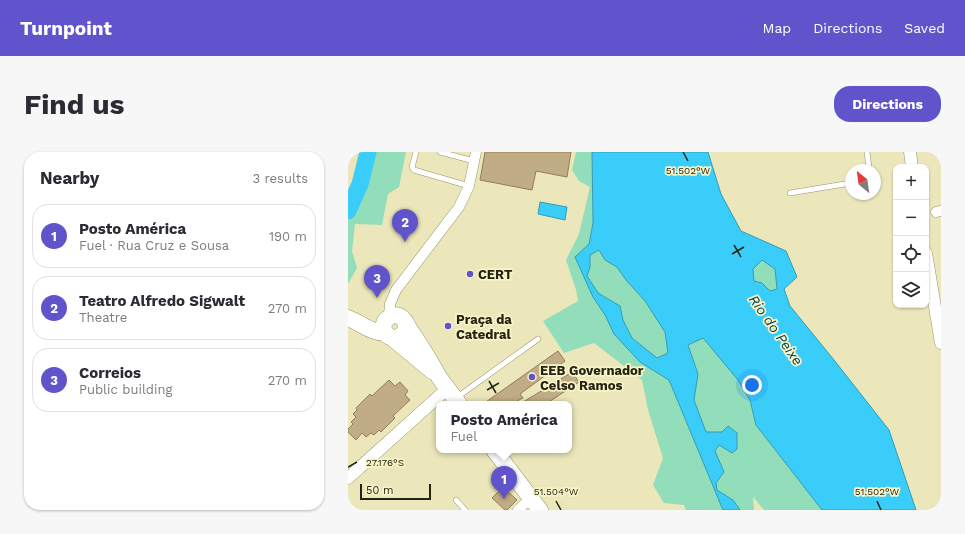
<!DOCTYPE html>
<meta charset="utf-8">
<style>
:root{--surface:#fff;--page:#f7f7f7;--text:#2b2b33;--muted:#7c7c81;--line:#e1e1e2;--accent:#6153cc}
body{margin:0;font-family:"Work Sans",sans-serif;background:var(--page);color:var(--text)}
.controls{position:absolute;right:12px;top:12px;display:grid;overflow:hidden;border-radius:8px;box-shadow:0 1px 3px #0004}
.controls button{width:36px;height:36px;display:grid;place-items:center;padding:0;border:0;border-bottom:1px solid var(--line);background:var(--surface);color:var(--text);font:20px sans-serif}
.compass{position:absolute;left:497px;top:12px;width:36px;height:36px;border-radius:50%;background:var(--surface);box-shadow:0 1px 3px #0004;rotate:331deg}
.scale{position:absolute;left:12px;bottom:10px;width:71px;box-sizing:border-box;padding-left:4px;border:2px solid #252312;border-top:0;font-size:11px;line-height:14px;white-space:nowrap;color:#252312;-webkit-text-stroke:3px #f8f4c7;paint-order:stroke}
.you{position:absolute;left:404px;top:233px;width:14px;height:14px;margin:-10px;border:3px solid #fff;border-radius:50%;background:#1a73e8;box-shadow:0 0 0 6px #1a73e833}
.badge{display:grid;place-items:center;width:26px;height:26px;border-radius:50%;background:var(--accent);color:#fff;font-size:13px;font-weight:700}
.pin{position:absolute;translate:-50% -33px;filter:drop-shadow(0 1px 2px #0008)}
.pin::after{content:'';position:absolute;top:21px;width:14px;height:12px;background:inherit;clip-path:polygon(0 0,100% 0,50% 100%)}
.popup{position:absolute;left:88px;top:249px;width:136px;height:52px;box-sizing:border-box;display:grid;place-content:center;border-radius:8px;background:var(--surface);filter:drop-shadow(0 1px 3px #0005);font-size:13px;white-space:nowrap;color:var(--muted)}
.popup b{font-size:15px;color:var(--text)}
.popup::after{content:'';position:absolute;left:50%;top:100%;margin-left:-8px;border:8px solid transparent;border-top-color:var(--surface)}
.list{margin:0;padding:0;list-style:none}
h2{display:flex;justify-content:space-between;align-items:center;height:52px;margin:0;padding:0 16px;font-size:17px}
h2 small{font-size:13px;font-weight:400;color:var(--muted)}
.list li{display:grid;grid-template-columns:26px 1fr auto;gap:12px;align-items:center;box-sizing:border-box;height:64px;margin:0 8px 8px;padding:0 8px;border:1px solid var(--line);border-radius:16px}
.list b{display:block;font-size:15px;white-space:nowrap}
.list p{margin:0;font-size:13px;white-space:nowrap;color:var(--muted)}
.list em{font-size:13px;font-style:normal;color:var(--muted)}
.icon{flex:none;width:22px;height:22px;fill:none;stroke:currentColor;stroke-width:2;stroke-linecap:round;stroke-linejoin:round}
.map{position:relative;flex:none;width:593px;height:358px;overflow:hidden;border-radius:16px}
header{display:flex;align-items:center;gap:24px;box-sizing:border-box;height:56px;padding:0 20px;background:var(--accent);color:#fff}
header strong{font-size:19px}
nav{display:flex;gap:22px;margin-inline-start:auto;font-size:14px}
.intro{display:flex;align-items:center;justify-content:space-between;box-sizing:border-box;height:96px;padding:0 24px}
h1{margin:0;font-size:28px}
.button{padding:10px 18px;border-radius:16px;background:var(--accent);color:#fff;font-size:14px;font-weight:700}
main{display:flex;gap:24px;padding:0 24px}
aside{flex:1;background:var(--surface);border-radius:16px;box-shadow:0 1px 3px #0004}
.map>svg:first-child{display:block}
.green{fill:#92debb}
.water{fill:#3bcdfa;stroke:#349ab4;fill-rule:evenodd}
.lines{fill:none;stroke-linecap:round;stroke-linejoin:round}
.river{stroke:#3bcdfa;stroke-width:17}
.building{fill:#c1ad85;stroke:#917d57}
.service-casing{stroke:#979469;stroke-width:6}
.minor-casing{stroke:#979469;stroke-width:11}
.tertiary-casing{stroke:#979469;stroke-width:13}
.primary-casing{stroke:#979469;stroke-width:17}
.service{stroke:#fff;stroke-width:5}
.minor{stroke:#fff;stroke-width:10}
.tertiary{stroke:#fff;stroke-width:12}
.primary{stroke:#fff;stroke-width:16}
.ticks{fill:none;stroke:#252312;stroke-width:1.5}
.poi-dot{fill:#6153cc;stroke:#f8f4c7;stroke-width:1.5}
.labels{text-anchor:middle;stroke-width:3.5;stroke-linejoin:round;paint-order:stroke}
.poi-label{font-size:13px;font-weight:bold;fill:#252312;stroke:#f8f4c7;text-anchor:start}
.water-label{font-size:14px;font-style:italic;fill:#024355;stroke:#f8f4c7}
.ticks-label{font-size:10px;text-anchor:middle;fill:#252312;stroke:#f8f4c7;stroke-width:3.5;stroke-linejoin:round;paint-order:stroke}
</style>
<header>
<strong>Turnpoint</strong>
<nav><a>Map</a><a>Directions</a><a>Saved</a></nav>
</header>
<div class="intro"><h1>Find us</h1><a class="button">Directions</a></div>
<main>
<aside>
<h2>Nearby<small>3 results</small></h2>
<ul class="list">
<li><span class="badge">1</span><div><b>Posto América</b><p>Fuel · Rua Cruz e Sousa</p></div><em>190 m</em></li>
<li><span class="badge">2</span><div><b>Teatro Alfredo Sigwalt</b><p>Theatre</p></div><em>270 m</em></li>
<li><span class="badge">3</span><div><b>Correios</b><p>Public building</p></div><em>270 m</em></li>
</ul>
</aside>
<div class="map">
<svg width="593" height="358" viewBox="0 0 593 358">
<rect width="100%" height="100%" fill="#ebe7ba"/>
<path class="green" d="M23,0H58L51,35L40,42L34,73L7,72L4,99L9,116L0,132V70L16,28Z
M228,0H244L245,70L241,92L227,105L266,182L292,210L321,228L375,358H338L336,353L316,351L305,333L315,306L300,258L294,228L246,191L216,201L195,169L230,149L228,138L218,108L231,82L242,35L231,29L224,18Z
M251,98L257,108L269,115L278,128L297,149L317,180L320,201L309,206L284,186L275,168L272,154L250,141L239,124L242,115V103Z
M414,107L427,117L429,137L422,139L414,131L406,129L404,117Z
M355,186L390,228L402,248L408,273L474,358H416L405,345L406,358H392L385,348L369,338L368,331L375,320L367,299L371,293L384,301L389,296L374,280H358L346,248L350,222L340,193Z"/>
<path class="water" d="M244,0H360L373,42L393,79L438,99L449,125L436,137L442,154L486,208L541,278L568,358H474L408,273L402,248L390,228L355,186L340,193L350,222L346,248L358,280H374L380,274L389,281V297L384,301L371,293L367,299L376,320L368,331L369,338L385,348L392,358H375L321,228L292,210L266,182L257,163L245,145L227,105L241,92L245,71ZM251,98L257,108L269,115L278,128L297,149L317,180L320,201L309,206L284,186L275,168L272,154L250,141L239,124L242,115V103ZM414,108L427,117L429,137L422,139L414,131L406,129L405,117Z
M192,50L219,55L217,68L190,62Z"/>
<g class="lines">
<path class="river" d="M0,59L12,32L20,0"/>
</g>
<path class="building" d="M137,0H223L219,25L188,19L184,38L132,28Z
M210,199L217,209L172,242L175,246L169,249L172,252H135Z
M224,220L231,230L198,252H172Z
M41,228L47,234L52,230L60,239L57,243L62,248L45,264L47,266L33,280L31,278L26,283L23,281L18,285L14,281L8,288L0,280V277L5,272L3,270L8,265L5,262L9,258L8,256L22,242L24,244Z
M155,335L169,348L159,358H157L144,346Z"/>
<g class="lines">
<g class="service-casing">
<path id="service" d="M68,0L64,15L66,18L121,34
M92,0L126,9
M519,0L521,16L520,18
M442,41L503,31
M108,246L190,187
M108,348L117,358"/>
</g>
<g class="minor-casing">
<path id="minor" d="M588,60L593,59
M41,165L42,152L48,138L111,55L121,34L128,0
M170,358L182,347"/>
</g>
<g class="tertiary-casing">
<path id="tertiary" d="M562,0L564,15
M578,101L593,191
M0,326L100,236"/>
</g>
<g class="primary-casing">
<path id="primary" d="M0,166C13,171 23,181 38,181
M57,169C62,186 40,192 36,178C35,174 36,169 39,167C43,163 49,162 53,165C57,168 60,174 62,178C73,193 82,209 91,225C97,234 105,243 111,252
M43,185L84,219
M146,298L192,358"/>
</g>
<use href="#service" class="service"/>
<use href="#minor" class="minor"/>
<use href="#tertiary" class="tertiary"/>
<use href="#primary" class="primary"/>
</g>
<path class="ticks" d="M335,0L340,9M386,93L393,105M384,102L396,95M141,229L148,241M139,238L151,231M0,315L9,310M208,349L213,358M529,349L533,358"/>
<g class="poi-dot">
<circle cx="122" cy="122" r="4"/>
<circle cx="100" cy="174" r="4"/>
<circle cx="184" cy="225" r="4"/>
</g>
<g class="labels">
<g class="poi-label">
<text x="130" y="127">CERT</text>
<text x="108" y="172">Praça da<tspan x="108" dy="15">Catedral</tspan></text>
<text x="192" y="223">EEB Governador<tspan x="192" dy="15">Celso Ramos</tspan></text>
</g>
<g class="water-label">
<text transform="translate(428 178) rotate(55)" y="5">Rio do Peixe</text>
</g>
</g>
<g class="ticks-label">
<text x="340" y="22">51.502°W</text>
<text x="37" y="314">27.176°S</text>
<text x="208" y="343">51.504°W</text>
<text x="529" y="343">51.502°W</text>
</g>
</svg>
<div class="controls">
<button>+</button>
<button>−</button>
<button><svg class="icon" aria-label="locate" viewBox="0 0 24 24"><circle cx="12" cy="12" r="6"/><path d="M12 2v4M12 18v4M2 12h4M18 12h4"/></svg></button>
<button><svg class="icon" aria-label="layers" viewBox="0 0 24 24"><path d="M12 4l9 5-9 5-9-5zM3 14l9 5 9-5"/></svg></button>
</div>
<svg class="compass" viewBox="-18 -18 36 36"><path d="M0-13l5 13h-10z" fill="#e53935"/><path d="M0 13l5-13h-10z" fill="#7c7c81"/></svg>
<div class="scale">50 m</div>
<div class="you"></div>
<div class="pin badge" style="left:156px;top:347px">1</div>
<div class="popup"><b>Posto América</b>Fuel</div>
<div class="pin badge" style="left:57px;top:90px">2</div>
<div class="pin badge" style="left:29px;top:146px">3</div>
</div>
</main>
